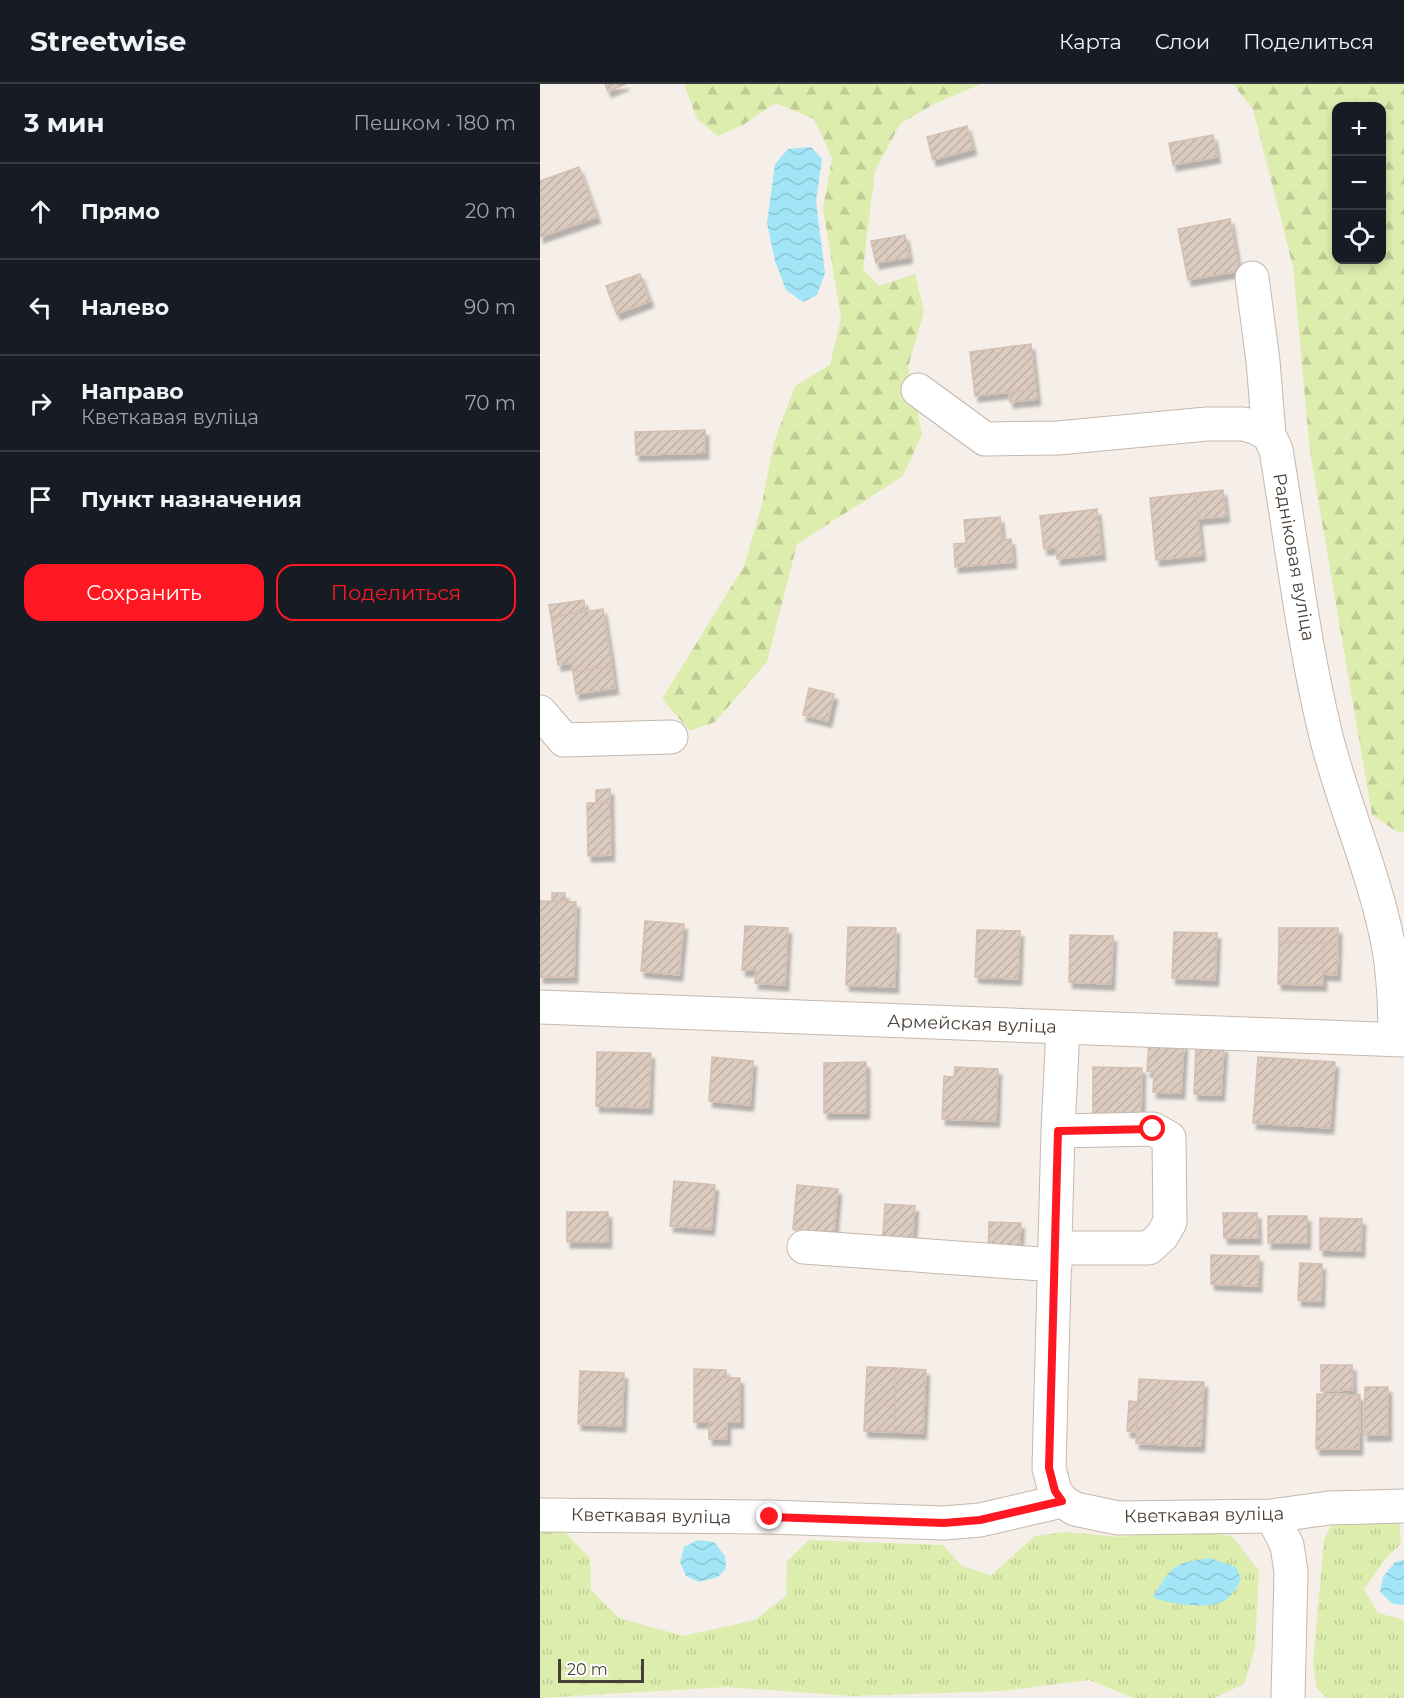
<!DOCTYPE html>
<html lang="ru">
<meta charset="utf-8">
<style>
:root{--surface:#171b24;--page:#20242c;--text:#f1f3f6;--muted:#9ea1a6;--line:#363941;--accent:#ff1722}
body{margin:0;font-family:Montserrat,sans-serif;background:var(--page);color:var(--text)}
.controls{position:absolute;right:18px;top:18px;display:grid;overflow:hidden;border-radius:12px;box-shadow:0 3px 9px #0003}
.controls button{width:54px;height:54px;display:grid;place-items:center;padding:0;border:0;border-bottom:2px solid var(--line);background:var(--surface);color:var(--text);font:30px sans-serif}
.scale{position:absolute;left:18px;bottom:15px;width:86px;box-sizing:border-box;padding-left:6px;border:3px solid #4a3f36;border-top:0;font-size:16px;line-height:21px;white-space:nowrap;color:#4a3f36;-webkit-text-stroke:4px #fff;paint-order:stroke}
.stop{position:absolute;width:18px;height:18px;margin:-14px;border:4px solid #ff1722;border-radius:50%;background:#fff}
.stop.end{background:#ff1722;border-color:#fff;box-shadow:0 2px 6px #0008}
.list{margin:0;padding:0;list-style:none}
h2{display:flex;justify-content:space-between;align-items:center;height:78px;margin:0;padding:0 24px;font-size:26px}
h2 small{font-size:20px;font-weight:400;color:var(--muted)}
.list li{display:grid;grid-template-columns:39px 1fr auto;gap:18px;align-items:center;box-sizing:border-box;height:96px;padding:0 24px;border-top:2px solid var(--line)}
.list b{display:block;font-size:22px;white-space:nowrap}
.list p{margin:0;font-size:20px;white-space:nowrap;color:var(--muted)}
.list em{font-size:20px;font-style:normal;color:var(--muted)}
.actions{display:flex;gap:12px;padding:18px 24px}
.actions a{flex:1;padding:14px 0;border:2px solid var(--accent);border-radius:18px;text-align:center;font-size:21px;color:var(--accent)}
.actions .main{background:var(--accent);color:#fff}
.icon{flex:none;width:33px;height:33px;fill:none;stroke:currentColor;stroke-width:2;stroke-linecap:round;stroke-linejoin:round}
.map{position:relative;flex:none;width:864px;height:1614px;overflow:hidden}
header{display:flex;align-items:center;gap:36px;box-sizing:border-box;height:84px;padding:0 30px;background:var(--surface);border-bottom:2px solid var(--line)}
header strong{font-size:28px}
nav{display:flex;gap:33px;margin-inline-start:auto;font-size:21px}
main{display:flex}
aside{flex:1;background:var(--surface)}
.map>svg:first-child{display:block}
.grass{fill:url(#grass-tufts)}
.forest{fill:url(#forest-firs);fill-rule:evenodd}
.water{fill:url(#water-waves)}
.building{fill:url(#building-hatch);stroke:#d4bfb0;stroke-width:1.5;filter:url(#shadow)}
.lines{fill:none;stroke-linecap:round;stroke-linejoin:round}
.minor-casing{stroke:#c5b8ad;stroke-width:35}
.minor{stroke:#fff;stroke-width:33}
.route{stroke:#ff1722;stroke-width:8}
.labels{text-anchor:middle;stroke-width:5;stroke-linejoin:round;paint-order:stroke}
.street-label{font-size:18px;fill:#4a3f36;stroke:#fff}
</style>
<header>
<strong>Streetwise</strong>
<nav><a>Карта</a><a>Слои</a><a>Поделиться</a></nav>
</header>
<main>
<aside>
<h2>3 мин<small>Пешком · 180 m</small></h2>
<ul class="list">
<li><svg class="icon" aria-label="ahead" viewBox="0 0 24 24"><path d="M12 20V5M6 11l6-6 6 6"/></svg><div><b>Прямо</b></div><em>20 m</em></li>
<li><svg class="icon" aria-label="left" viewBox="0 0 24 24"><path d="M17 20v-9H6M10 6l-5 5 5 5"/></svg><div><b>Налево</b></div><em>90 m</em></li>
<li><svg class="icon" aria-label="right" viewBox="0 0 24 24"><path d="M7 20v-9h11M14 6l5 5-5 5"/></svg><div><b>Направо</b><p>Кветкавая вуліца</p></div><em>70 m</em></li>
<li><svg class="icon" aria-label="arrive" viewBox="0 0 24 24"><path d="M6 21V4h12l-3 4 3 4H6"/></svg><div><b>Пункт назначения</b></div></li>
</ul>
<div class="actions"><a class="main">Сохранить</a><a>Поделиться</a></div>
</aside>
<div class="map">
<svg width="864" height="1614" viewBox="0 0 864 1614">
<defs>
<pattern id="grass-tufts" width="24" height="20" patternUnits="userSpaceOnUse" patternTransform="scale(1.5)"><rect width="24" height="20" fill="#ddedae"/><path d="M3 7l-1-3M5 7V3M7 7l1-3M15 17l-1-3M17 17v-4M19 17l1-3" fill="none" stroke="#bfcc96"/></pattern>
<pattern id="forest-firs" width="22" height="20" patternUnits="userSpaceOnUse" patternTransform="scale(1.5)"><rect width="22" height="20" fill="#ddedae"/><path d="M5 1l3.5 6h-7zM16 11l3.5 6h-7z" fill="#bfcc96"/></pattern>
<pattern id="water-waves" width="16" height="10" patternUnits="userSpaceOnUse" patternTransform="scale(1.5)"><rect width="16" height="10" fill="#a1e5f7"/><path d="M0 5q4-4 8 0t8 0" fill="none" stroke="#8cc6d4"/></pattern>
<pattern id="building-hatch" width="6" height="6" patternUnits="userSpaceOnUse" patternTransform="scale(1.5)"><rect width="6" height="6" fill="#dccbc0"/><path d="M-1 1l2-2M0 6l6-6M5 7l2-2" fill="none" stroke="#beafa6"/></pattern>
<filter id="shadow"><feDropShadow dx="3.5" dy="6" stdDeviation="1.5" flood-color="#0004"/></filter>
</defs>
<rect width="100%" height="100%" fill="#f6efe9"/>
<path class="grass" d="M859,1436L861,1460L846,1474L824,1505L838,1529L864,1536V1614H787L777,1605L773,1580L784,1456L792,1440Z
M20,1443L50,1474L51,1506L79,1534L143,1552L215,1536L246,1512L247,1477L269,1456L403,1461L422,1482L451,1491L495,1452L526,1448L580,1453L639,1446L692,1452L719,1487L715,1564L704,1600L674,1614H594L549,1596L461,1607L313,1612L186,1603L0,1614V1444Z"/>
<path class="forest" d="M144,0H441L392,21L360,40L335,87L323,185L339,202L375,190L384,228L368,283L382,350L363,392L257,460L227,578L175,638L150,647L122,615L204,482L221,424L234,358L255,302L290,281L301,234L283,125L292,74L274,35L235,19L203,41L178,52L157,35Z
M693,0H864V748L859,749L832,731L770,368L753,183L713,25ZM842,22V176H796V22Z"/>
<path class="water" d="M271,63L282,75L276,117L285,189L277,211L263,218L246,206L235,177L227,139L235,80L248,65Z
M158,1456L174,1458L185,1472L186,1484L178,1493L159,1498L146,1492L140,1478L144,1463Z
M670,1474L696,1483L701,1495C697,1504 692,1511 684,1517C671,1526 627,1520 613,1513C631,1482 634,1479 670,1474Z
M864,1476V1521L853,1520L840,1508L843,1493L855,1478Z"/>
<path class="building" d="M65,0H86L68,7Z
M427,42L433,65L393,76L387,53Z
M673,51L677,73L633,81L629,59Z
M39,83L57,133L0,153V97Z
M690,135L699,187L648,196L638,145Z
M365,151L369,173L336,179L331,157Z
M100,190L110,217L77,230L66,202Z
M491,260L496,305L435,312L430,268Z
M496,305L497,315L470,318L469,308Z
M165,346V369L96,371L95,348Z
M683,406L686,432L658,435L655,409Z
M655,409L662,471L616,476L610,414Z
M557,425L562,470L517,475L516,464L504,465L500,432Z
M460,433L462,456L471,455L473,478L415,483L414,460L426,459L424,436Z
M44,516L45,527L11,533L9,521Z
M63,525L72,582L33,588L32,579L18,581L11,533Z
M72,582L75,604L36,610L33,588Z
M269,604L294,610L288,637L263,631Z
M70,705V719H56V706Z
M47,719H70L71,771L48,772Z
M12,809H25V818L12,817Z
M0,817L36,818L34,893H0Z
M105,837L144,840L139,891L101,887Z
M205,842L248,844L245,901L215,899L216,886H202Z
M308,843L356,844L355,903L306,901Z
M739,844H798V859L739,858Z
M437,846L480,847L478,895L435,893Z
M634,848L677,849L675,896L632,894Z
M530,851L573,852L571,900L529,898Z
M739,858L783,859V901L738,900Z
M783,859H798L797,891L783,890Z
M609,958L644,960L641,1009L613,1008L614,988L607,987Z
M656,961L684,963L681,1011L654,1010Z
M57,968L111,969L109,1024L56,1022Z
M172,973L213,977L210,1021L169,1017Z
M718,973L795,978L790,1044L713,1039Z
M326,978V1029H284V979Z
M415,983L458,985L456,1037L402,1035L404,992L414,993Z
M553,983L602,984L601,1034L553,1033Z
M134,1097L175,1101L171,1145L130,1142Z
M257,1101L298,1105L294,1149L253,1145Z
M345,1120L375,1122L372,1163L342,1161Z
M27,1128H68V1158H27Z
M683,1129H717L718,1154H684Z
M728,1132H767V1159H728Z
M780,1134L822,1135L821,1167L780,1166Z
M449,1138L481,1139L479,1169L448,1168Z
M671,1171L719,1172L718,1202L671,1200Z
M760,1179L782,1180L781,1217L758,1216Z
M781,1281H812L813,1306L781,1307Z
M327,1283L356,1284L354,1348L324,1347Z
M356,1284L386,1286L383,1349L354,1348Z
M154,1285L186,1286V1294L154,1293Z
M40,1287L84,1289L82,1342L38,1340Z
M154,1293L200,1294V1338H154Z
M599,1295L633,1297L629,1361L596,1359Z
M633,1297L664,1298L661,1362L629,1361Z
M825,1303H848V1351H824Z
M777,1310L820,1311L819,1365H776Z
M589,1317L598,1318L597,1348L587,1347Z
M169,1338H187V1355H169Z"/>
<g class="lines">
<g class="minor-casing">
<path id="minor" d="M712,194L723,277L729,351
M378,306L445,355L518,354L667,340H704L717,344L729,351L736,366C752,461 763,558 786,652C804,724 836,792 849,865C854,895 855,925 855,955
M0,628L24,656L131,653
M0,923L864,956
M264,1163L515,1181
M516,1164H609L622,1152L630,1138L629,1054L613,1045L518,1047
M522,1417L515,1407L509,1384L518,1047L523,944
M0,1431L230,1433L404,1439L440,1436L522,1417L535,1425L578,1434L732,1432L789,1424L864,1422
M732,1432L747,1461L751,1488L748,1614"/>
</g>
<use href="#minor" class="minor"/>
</g>
<g class="lines">
<path class="route" d="M230,1433L404,1439L440,1436L522,1417L515,1407L509,1384L518,1047L613,1045"/>
</g>
<g class="labels">
<g class="street-label">
<text transform="translate(754 473) rotate(80)" y="6">Радніковая вуліца</text>
<text transform="translate(432 940) rotate(2)" y="6">Армейская вуліца</text>
<text transform="translate(664 1431) rotate(-1)" y="6">Кветкавая вуліца</text>
<text transform="translate(111 1432) rotate(1)" y="6">Кветкавая вуліца</text>
</g>
</g>
</svg>
<div class="controls">
<button>+</button>
<button>−</button>
<button><svg class="icon" aria-label="locate" viewBox="0 0 24 24"><circle cx="12" cy="12" r="6"/><path d="M12 2v4M12 18v4M2 12h4M18 12h4"/></svg></button>
</div>
<div class="scale">20 m</div>
<div class="stop" style="left:613px;top:1045px"></div>
<div class="stop end" style="left:230px;top:1433px"></div>
</div>
</main>
